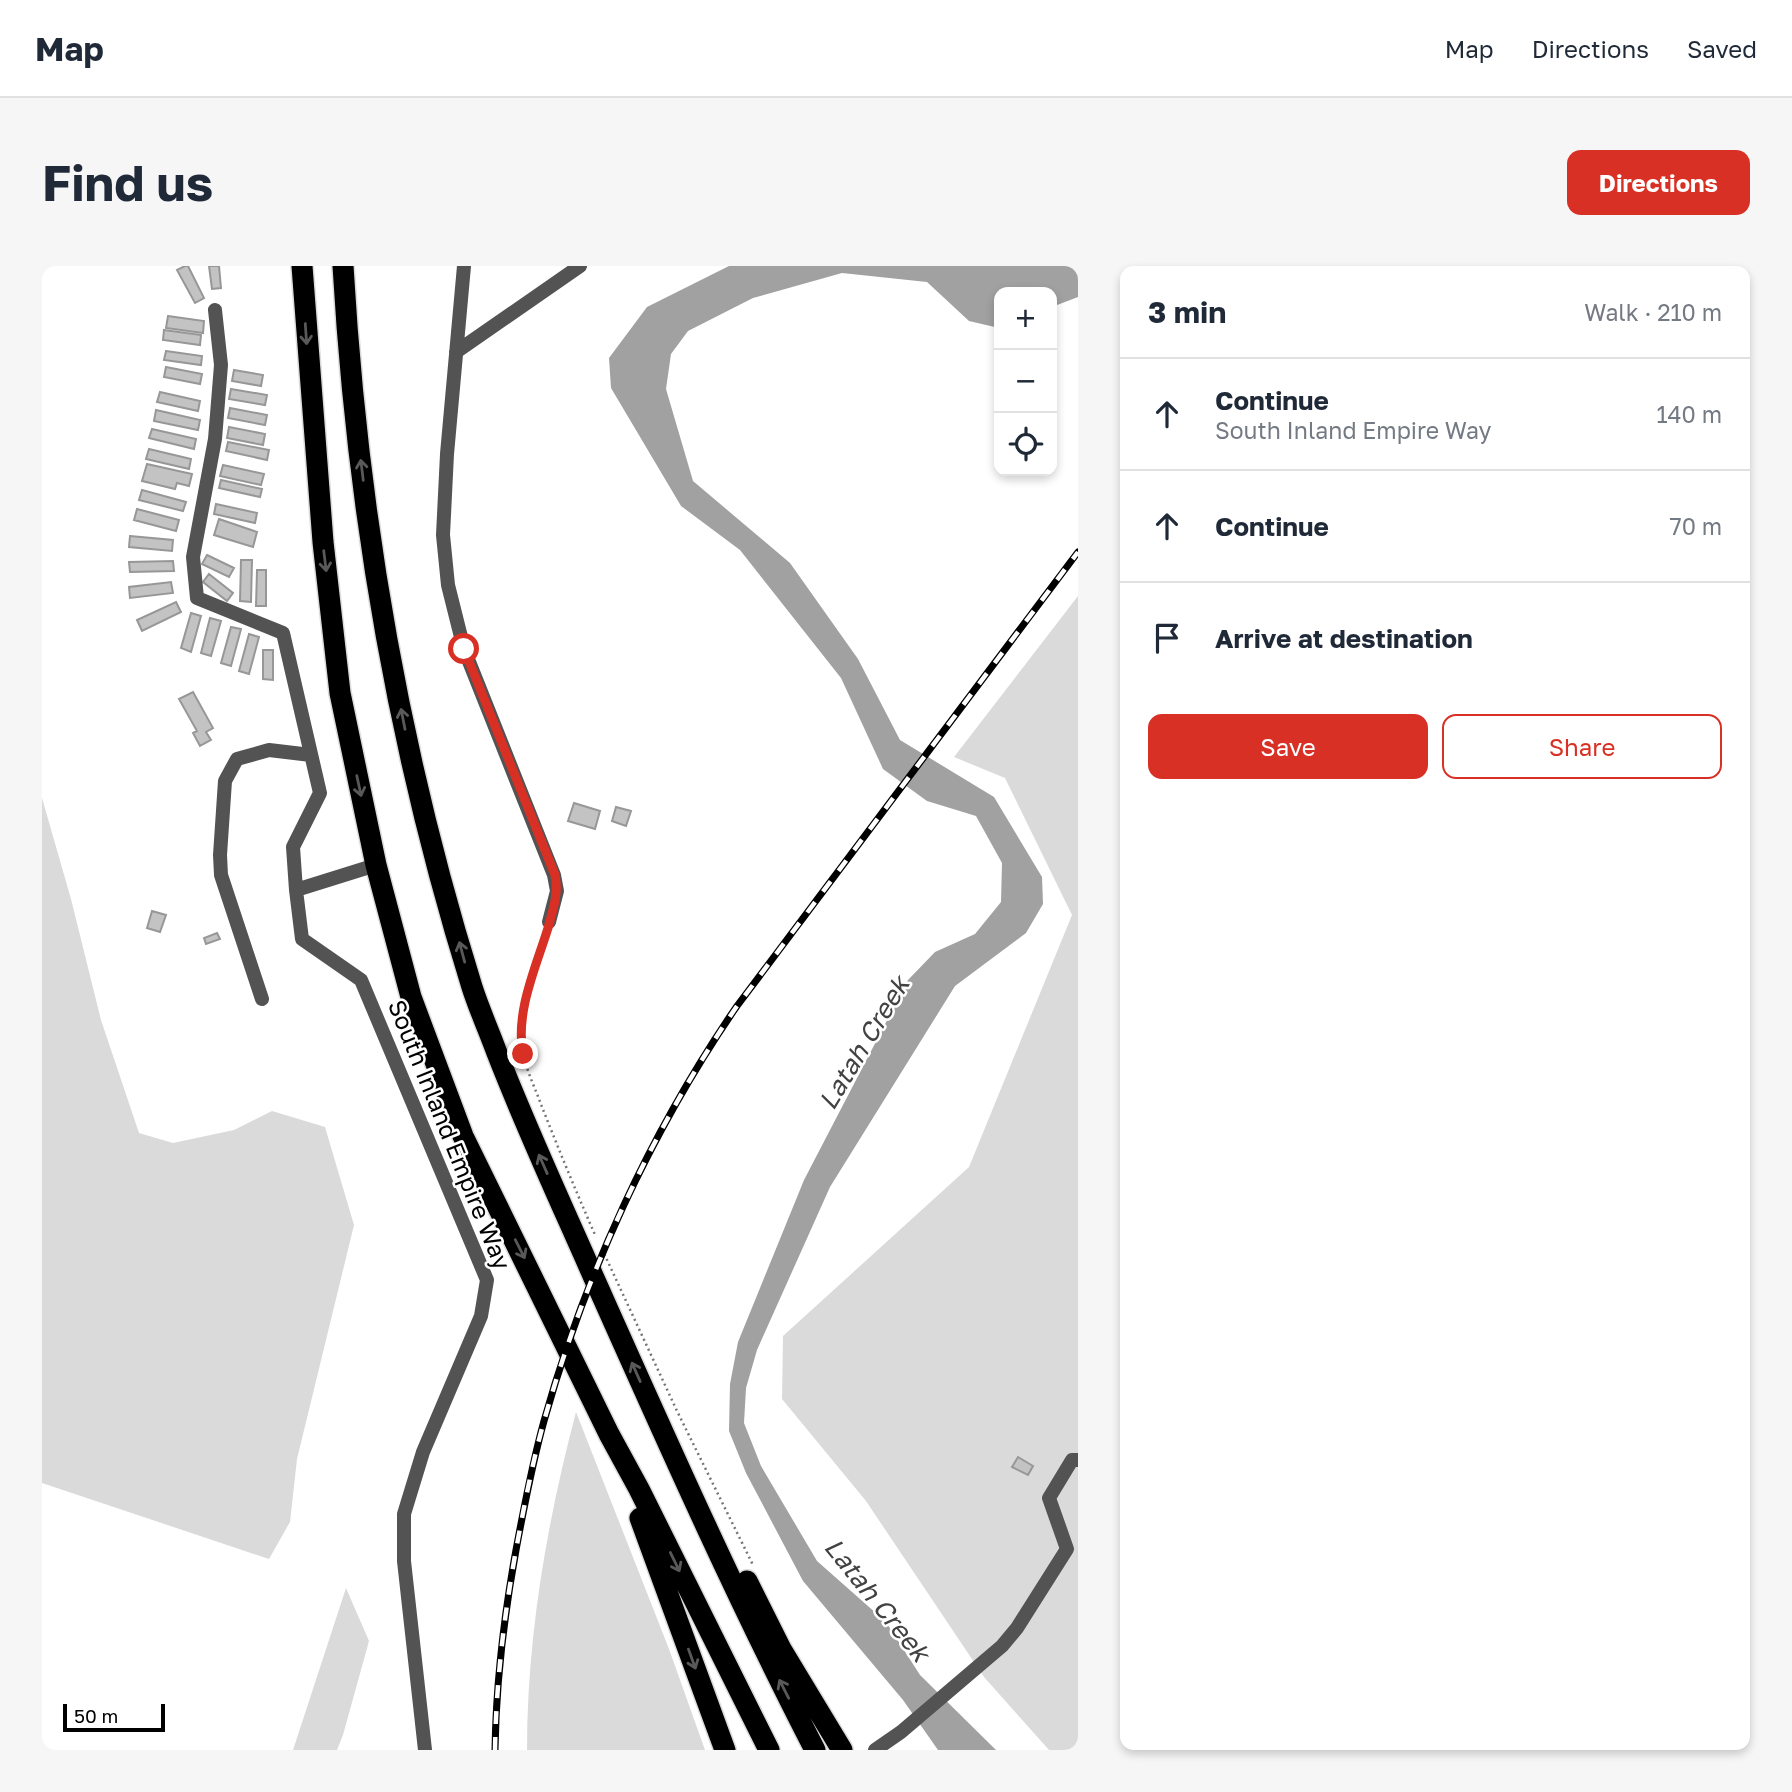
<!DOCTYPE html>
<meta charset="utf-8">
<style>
:root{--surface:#fff;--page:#f6f6f7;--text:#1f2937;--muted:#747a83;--line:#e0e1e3;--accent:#d93025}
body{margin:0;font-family:"Golos Text",sans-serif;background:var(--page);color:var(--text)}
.controls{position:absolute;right:21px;top:21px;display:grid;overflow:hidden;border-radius:14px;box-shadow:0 4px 10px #0003}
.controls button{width:63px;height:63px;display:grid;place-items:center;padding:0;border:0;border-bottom:2px solid var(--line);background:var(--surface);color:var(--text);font:35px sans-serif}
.scale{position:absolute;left:21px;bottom:18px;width:102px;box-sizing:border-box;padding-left:7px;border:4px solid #000;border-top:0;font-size:19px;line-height:24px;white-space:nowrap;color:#000;-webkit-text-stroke:5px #fff;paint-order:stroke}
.stop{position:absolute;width:21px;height:21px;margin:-16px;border:5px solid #d93025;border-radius:50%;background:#fff}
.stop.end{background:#d93025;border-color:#fff;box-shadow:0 2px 7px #0008}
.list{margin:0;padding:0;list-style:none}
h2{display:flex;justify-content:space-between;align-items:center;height:91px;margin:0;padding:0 28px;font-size:30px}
h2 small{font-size:23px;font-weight:400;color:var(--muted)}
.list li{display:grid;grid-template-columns:46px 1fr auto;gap:21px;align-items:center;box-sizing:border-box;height:112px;padding:0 28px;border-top:2px solid var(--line)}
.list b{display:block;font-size:26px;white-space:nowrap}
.list p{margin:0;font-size:23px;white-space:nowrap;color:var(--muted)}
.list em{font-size:23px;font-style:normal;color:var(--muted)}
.actions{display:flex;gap:14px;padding:21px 28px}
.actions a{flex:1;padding:16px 0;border:2px solid var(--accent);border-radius:14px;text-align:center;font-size:24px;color:var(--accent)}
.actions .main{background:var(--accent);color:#fff}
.icon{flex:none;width:38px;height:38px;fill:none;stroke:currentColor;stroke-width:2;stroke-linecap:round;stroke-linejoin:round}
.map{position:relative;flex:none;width:1036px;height:1484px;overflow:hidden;border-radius:14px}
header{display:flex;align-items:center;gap:42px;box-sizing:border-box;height:98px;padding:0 35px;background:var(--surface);border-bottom:2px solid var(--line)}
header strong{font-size:33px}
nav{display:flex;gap:38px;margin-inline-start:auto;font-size:24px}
.intro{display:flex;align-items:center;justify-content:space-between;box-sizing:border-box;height:168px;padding:0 42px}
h1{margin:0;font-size:49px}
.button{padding:18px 32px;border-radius:14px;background:var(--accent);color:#fff;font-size:24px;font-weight:700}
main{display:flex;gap:42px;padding:0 42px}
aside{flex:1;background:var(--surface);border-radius:14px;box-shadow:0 4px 10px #0003}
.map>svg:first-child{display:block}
.green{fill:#dadada}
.water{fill:#a1a1a1}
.building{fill:#c3c3c3;stroke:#979797;stroke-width:2}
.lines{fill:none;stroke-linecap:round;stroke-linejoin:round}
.highway-casing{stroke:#dbdbdb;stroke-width:24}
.path{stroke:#757575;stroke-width:2.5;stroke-dasharray:2 3.5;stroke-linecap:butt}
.minor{stroke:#535353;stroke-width:14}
.highway{stroke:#000;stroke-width:21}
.rail-casing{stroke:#000;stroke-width:7}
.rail{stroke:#fff;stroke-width:4.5;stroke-dasharray:13;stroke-linecap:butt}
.oneway{stroke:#595959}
.route{stroke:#d93025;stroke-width:9}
.labels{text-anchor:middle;stroke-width:5;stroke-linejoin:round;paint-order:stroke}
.street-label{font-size:24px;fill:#000;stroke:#fff}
.water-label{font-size:26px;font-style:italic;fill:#424242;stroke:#fff}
</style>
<header>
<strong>Map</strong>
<nav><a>Map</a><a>Directions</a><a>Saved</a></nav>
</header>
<div class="intro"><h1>Find us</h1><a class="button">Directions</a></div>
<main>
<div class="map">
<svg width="1036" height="1484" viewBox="0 0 1036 1484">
<rect width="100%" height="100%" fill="#fff"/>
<path class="green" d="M1036,330V1484H1007L942,1411L824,1235L740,1133L741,1070L927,901L1030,649L963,512L912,491Z
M0,532L29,633L59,754L97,867L131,877L192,864L230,845L283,861L312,959L255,1193L248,1256L227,1293L0,1217Z
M534,1146L627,1383L663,1484H485C485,1370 505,1256 534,1146Z
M304,1322L327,1375L301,1469L295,1484H251Z"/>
<path class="water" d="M687,0H1036V31L1010,41V26H957V62L927,55L885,16L800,7L711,32L646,65L629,88L624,123L651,215L748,297L816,393L858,474L952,531L1000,611L1001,638L984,667L913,720L788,921L715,1084L704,1122L702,1157L719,1200L775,1295L844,1356L878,1409L954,1484H896L861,1434L761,1315L704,1207L687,1165L688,1118L696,1076L762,914L866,714L893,686L933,668L959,636L960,597L934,550L885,535L841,503L799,412L698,284L639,240L569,122L567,92L605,41Z"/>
<path class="building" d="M143,0H146L162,32L153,37L135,4Z
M167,0H177L179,22L170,23Z
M126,50L162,55L161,67L124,62Z
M122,64L159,69L158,79L121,74Z
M124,85L160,90L159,99L122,94Z
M124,101L160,108L158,118L122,111Z
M192,104L221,109L219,120L190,115Z
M189,123L225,129L223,139L187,133Z
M118,126L158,135L156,145L115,136Z
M188,142L225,149L223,159L186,152Z
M114,144L158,154L156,164L112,155Z
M187,161L223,168L221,179L185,172Z
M110,163L154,173L152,183L107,172Z
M186,176L227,184L225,194L184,185Z
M107,183L149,193L147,203L104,193Z
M105,198L150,208L147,220L135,217L133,223L100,215Z
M181,199L222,208L219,219L178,210Z
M179,214L220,223L218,231L177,222Z
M100,224L144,236L141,245L97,234Z
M174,238L215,247L213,257L172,248Z
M95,243L137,254L134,265L92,254Z
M177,253L215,266L211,281L172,269Z
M88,270L131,274L130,285L87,281Z
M165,289L192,302L187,311L160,298Z
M199,294H210L209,336L198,335Z
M131,295L132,305L88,306L87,296Z
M215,304H224V340H214Z
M167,308L191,327L185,335L161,316Z
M129,316L131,327L88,332L87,321Z
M134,336L139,346L100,365L95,354Z
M149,347L159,350L149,386L139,382Z
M168,352L179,355L169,390L159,387Z
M189,361L199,363L189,400L179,397Z
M207,368L217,371L207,408L197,405Z
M221,384H231V414L221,413Z
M151,426L171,462L164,466L169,474L158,480L151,467L155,465L137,433Z
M532,537L558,545L553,563L526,555Z
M574,541L589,545L584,560L570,555Z
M110,645L124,649L118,666L105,662Z
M175,667L178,673L164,678L162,672Z
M976,1191L991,1200L986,1209L970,1201Z"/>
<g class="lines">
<g class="highway-casing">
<path id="highway" d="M260,0L281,276L298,427L334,599L369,731L421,870L567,1168L597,1223L727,1484
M301,0C315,244 357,487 430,721C437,743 447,765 455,787C485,864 519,937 552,1012C623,1171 693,1329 773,1484
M598,1252L683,1484
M705,1315L739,1383L800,1484"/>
</g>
<path class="path" d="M503,670C494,699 479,732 478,763C477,790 491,816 500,841C517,884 535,928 554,971
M560,983L635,1145L711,1299"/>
<path class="minor" d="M422,0L405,188L401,269L406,319L422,383L512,609L515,625L507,656
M173,44L179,99L173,173L151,291L155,332L241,367L278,527L251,581L254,624L260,673L319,714L445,1014L439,1050L381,1186L362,1248V1295L383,1484
M414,86L538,0
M254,624L334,599
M220,733L179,609L178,589L183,515L195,493L227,484L269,489
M833,1484L859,1466L960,1380L975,1362L1025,1283L1007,1232L1030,1194H1036"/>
<use href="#highway" class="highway"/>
<g class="rail-casing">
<path id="rail" d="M453,1484C454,1417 462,1350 474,1284C482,1241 490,1198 502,1155C543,1009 609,865 695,740L1036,286"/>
</g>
<use href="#rail" class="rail"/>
</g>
<defs><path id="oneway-shaft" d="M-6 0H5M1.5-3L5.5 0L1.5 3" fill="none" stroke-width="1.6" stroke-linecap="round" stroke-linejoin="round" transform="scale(1.75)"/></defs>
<g class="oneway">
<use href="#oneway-shaft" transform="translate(264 68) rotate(86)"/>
<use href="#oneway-shaft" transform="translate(320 204) rotate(-97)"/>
<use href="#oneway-shaft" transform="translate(283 295) rotate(83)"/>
<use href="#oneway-shaft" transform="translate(361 453) rotate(-101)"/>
<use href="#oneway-shaft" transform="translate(317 520) rotate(78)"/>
<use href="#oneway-shaft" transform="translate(420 686) rotate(-105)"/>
<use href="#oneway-shaft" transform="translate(501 898) rotate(-114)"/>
<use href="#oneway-shaft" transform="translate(478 983) rotate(63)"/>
<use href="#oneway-shaft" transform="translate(594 1106) rotate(-114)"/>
<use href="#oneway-shaft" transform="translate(633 1296) rotate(64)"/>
<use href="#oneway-shaft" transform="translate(650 1393) rotate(70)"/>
<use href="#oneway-shaft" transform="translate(742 1423) rotate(-117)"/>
</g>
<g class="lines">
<path class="route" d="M422,383L513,609C517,627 511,644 506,662C494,701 473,746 481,788"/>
</g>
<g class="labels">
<g class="street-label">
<text transform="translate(407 869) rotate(68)" y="8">South Inland Empire Way</text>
</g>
<g class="water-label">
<text transform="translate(822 777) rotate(-59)" y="9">Latah Creek</text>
<text transform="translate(835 1334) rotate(51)" y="9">Latah Creek</text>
</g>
</g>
</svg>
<div class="controls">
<button>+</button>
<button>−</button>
<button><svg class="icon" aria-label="locate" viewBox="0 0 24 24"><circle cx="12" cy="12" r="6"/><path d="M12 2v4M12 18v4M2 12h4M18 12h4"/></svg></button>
</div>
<div class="scale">50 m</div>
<div class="stop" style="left:422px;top:383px"></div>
<div class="stop end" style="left:481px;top:788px"></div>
</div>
<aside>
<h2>3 min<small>Walk · 210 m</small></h2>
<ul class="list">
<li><svg class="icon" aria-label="ahead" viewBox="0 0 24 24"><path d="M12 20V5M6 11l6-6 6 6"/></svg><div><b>Continue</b><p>South Inland Empire Way</p></div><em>140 m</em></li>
<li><svg class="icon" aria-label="ahead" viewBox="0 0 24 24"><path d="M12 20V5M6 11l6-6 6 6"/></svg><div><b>Continue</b></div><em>70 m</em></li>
<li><svg class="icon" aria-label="arrive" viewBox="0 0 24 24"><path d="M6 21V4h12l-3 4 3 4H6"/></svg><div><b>Arrive at destination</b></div></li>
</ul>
<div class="actions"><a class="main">Save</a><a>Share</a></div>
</aside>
</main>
